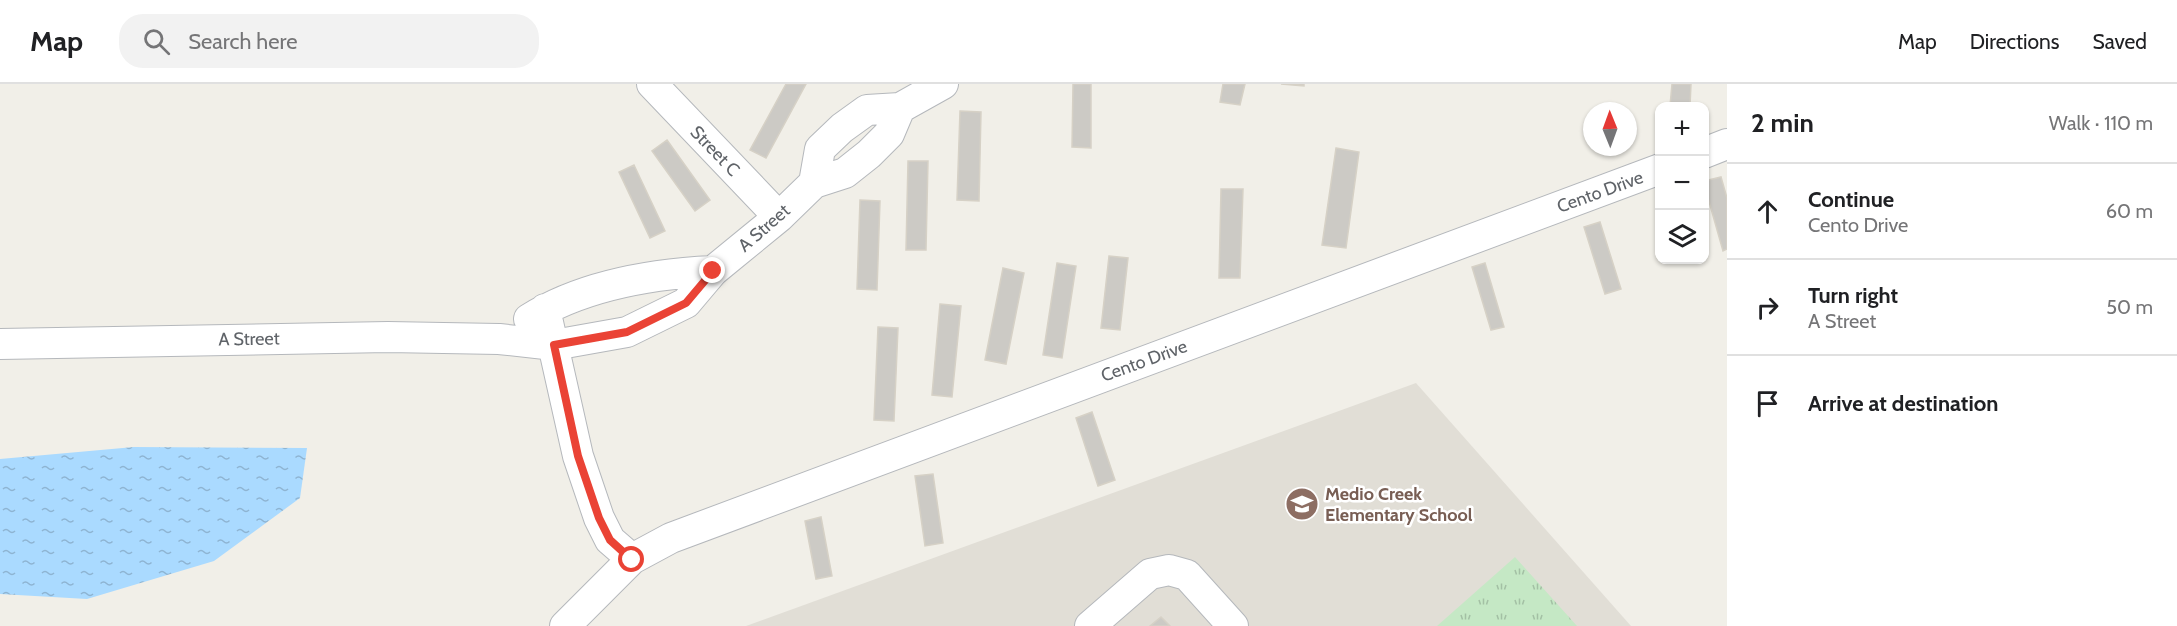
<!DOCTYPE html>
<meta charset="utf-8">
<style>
:root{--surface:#fff;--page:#f2f2f2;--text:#202124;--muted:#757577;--line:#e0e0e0}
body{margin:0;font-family:Cabin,sans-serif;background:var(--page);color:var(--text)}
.controls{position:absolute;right:18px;top:18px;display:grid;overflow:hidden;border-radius:12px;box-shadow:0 2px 4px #0004}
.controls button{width:54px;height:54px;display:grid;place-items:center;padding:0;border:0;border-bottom:2px solid var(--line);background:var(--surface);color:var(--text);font:30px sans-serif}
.compass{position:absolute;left:1583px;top:18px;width:54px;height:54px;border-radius:50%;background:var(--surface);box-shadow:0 2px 4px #0004;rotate:359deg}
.stop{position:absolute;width:18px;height:18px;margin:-14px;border:4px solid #ea4335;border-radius:50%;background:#fff}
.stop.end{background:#ea4335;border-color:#fff;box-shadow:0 2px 6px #0008}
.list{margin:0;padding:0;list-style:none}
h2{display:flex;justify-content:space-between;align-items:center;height:78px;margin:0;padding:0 24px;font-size:26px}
h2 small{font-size:20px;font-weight:400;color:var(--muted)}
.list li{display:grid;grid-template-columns:39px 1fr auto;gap:18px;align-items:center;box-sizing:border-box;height:96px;padding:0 24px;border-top:2px solid var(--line)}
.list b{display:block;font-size:22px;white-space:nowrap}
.list p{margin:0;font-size:20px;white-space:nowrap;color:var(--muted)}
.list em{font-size:20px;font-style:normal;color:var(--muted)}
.icon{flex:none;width:33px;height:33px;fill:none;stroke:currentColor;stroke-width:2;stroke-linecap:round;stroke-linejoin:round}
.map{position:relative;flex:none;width:1727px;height:542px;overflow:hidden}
header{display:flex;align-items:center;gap:36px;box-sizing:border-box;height:84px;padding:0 30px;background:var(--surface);border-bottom:2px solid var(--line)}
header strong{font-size:28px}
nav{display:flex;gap:33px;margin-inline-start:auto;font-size:21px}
.search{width:420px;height:54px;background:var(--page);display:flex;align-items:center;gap:15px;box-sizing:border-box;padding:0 21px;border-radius:24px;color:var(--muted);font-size:22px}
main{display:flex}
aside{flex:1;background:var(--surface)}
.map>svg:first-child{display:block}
.education{fill:#e1ded6}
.park{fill:url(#park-tufts)}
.water{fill:url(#water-ripples)}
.building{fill:#cccac5;stroke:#d6d1c6;stroke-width:1.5}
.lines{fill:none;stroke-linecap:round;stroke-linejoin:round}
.minor-casing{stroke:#b5b8bc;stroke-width:32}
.minor{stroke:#fff;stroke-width:30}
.route{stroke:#ea4335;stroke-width:8}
.labels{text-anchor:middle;stroke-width:5;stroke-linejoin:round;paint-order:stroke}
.street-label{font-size:18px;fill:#5f6368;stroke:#fff}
.education-label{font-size:18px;font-weight:bold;fill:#785e54;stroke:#fff;text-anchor:start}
</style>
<header>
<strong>Map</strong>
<div class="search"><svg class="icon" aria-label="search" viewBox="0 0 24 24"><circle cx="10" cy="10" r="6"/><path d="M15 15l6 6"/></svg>Search here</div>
<nav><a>Map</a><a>Directions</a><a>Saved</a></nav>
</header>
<main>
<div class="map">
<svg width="1727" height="542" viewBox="0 0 1727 542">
<defs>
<pattern id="park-tufts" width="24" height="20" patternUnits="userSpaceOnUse" patternTransform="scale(1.5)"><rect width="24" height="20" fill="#c5e8c5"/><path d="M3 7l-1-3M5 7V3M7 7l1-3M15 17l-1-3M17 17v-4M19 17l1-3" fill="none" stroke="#a3c0a4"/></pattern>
<pattern id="water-ripples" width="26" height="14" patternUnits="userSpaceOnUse" patternTransform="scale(1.5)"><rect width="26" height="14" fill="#aadaff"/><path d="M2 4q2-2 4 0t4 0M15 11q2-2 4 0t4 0" fill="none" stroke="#8eb4d2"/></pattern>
</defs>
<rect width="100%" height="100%" fill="#f1efe8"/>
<path class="education" d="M1416,299L1631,542H746Z"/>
<path class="park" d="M1515,473L1577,542H1437Z"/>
<path class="water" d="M134,363L307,364L300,414L214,477L87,515L0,510V375Z"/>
<path class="building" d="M786,0H806L766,74L750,66Z
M1073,0H1091V64L1072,63Z
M1223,0H1245L1240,21L1220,18Z
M1281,0H1304V2Z
M1672,0H1691L1690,22H1670Z
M960,27L981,28L979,117L957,116Z
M667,56L710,116L695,127L652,67Z
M1336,64L1359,68L1346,164L1322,161Z
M908,77H928L926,166H906Z
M634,81L665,147L650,154L619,88Z
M1721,93L1727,114V165L1723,167L1704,100V97Z
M1221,105H1243L1240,194H1219Z
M860,116L880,117L877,206L857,205Z
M1600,138L1621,205L1605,210L1584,143Z
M1109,172L1128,174L1120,246L1101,244Z
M1057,179L1076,182L1062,274L1043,271Z
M1485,179L1504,243L1491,246L1472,183Z
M1003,184L1024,189L1006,280L985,276Z
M940,220L961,222L952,313L932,311Z
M878,243L898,244L894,337L874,336Z
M1092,328L1115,396L1098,402L1076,334Z
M933,390L943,459L925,462L915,392Z
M821,433L832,492L816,495L805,437Z
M1161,533L1170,542H1150Z"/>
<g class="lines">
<g class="minor-casing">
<path id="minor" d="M652,0L779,133
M1704,69L1727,60
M814,99L820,65L842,44L867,26L900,24L943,0
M545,225L578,372L599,434L610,456L632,475
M529,235C583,201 650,190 713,187
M0,260L388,253L499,255L554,261L627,248L686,219L713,187L779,133L814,99L845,89L869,70L889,50L900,24
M565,542L632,475L671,454L1660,85
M1090,542L1150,490L1169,486L1187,491L1233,542"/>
</g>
<use href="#minor" class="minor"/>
</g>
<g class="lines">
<path class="route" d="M632,476L610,456L599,434L578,372L554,261L627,248L686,219L713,187"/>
</g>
<defs>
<g id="school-disc" transform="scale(1.725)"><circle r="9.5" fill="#8d6e63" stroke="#fff"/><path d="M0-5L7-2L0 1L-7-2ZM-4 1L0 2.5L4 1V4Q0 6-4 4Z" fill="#fff"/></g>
</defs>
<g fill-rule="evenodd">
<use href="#school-disc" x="1302" y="420"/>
</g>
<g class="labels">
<g class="street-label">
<text transform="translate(715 67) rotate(46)" y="6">Street C</text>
<text transform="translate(1600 108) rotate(-20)" y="6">Cento Drive</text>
<text transform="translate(764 144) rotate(-41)" y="6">A Street</text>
<text transform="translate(249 255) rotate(-1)" y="6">A Street</text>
<text transform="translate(1144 277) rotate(-20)" y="6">Cento Drive</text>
</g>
<g class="education-label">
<text x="1325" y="416">Medio Creek<tspan x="1325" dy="21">Elementary School</tspan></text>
</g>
</g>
</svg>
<div class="controls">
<button>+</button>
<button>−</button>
<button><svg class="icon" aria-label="layers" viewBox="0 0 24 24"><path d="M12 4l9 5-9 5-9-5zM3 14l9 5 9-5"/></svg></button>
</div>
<svg class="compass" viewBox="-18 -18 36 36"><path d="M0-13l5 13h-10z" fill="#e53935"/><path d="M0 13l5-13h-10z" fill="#757577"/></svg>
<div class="stop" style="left:632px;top:476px"></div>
<div class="stop end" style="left:713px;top:187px"></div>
</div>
<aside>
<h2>2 min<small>Walk · 110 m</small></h2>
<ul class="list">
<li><svg class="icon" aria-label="ahead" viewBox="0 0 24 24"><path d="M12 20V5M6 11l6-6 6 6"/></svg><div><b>Continue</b><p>Cento Drive</p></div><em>60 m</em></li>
<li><svg class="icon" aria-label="right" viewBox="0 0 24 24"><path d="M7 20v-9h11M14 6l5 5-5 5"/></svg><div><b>Turn right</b><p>A Street</p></div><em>50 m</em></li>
<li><svg class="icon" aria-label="arrive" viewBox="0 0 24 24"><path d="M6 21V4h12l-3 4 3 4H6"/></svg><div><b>Arrive at destination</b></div></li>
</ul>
</aside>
</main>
